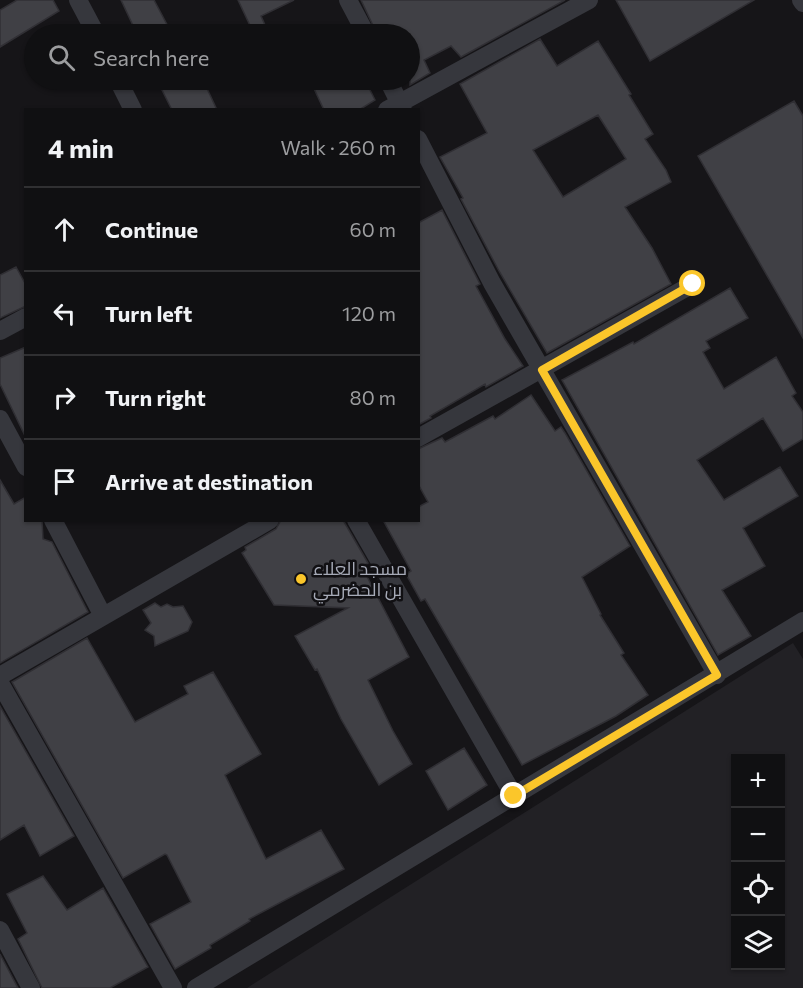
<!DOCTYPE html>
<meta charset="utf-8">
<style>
:root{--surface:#101012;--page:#19191b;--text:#f1f3f6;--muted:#9c9d9f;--line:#303032}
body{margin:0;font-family:Commissioner,Cairo,sans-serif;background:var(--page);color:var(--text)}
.controls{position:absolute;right:18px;bottom:18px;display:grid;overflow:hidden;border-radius:0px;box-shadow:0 2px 4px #0004}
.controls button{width:54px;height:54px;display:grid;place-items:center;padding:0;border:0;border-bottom:2px solid var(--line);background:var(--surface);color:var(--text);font:30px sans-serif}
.stop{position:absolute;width:18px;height:18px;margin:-14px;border:4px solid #fbc62a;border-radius:50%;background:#fff}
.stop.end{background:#fbc62a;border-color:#fff;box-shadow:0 2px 6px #0008}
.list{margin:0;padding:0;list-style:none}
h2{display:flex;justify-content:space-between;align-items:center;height:78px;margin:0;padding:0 24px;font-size:26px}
h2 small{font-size:20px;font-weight:400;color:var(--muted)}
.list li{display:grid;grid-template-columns:39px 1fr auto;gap:18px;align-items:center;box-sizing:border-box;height:84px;padding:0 24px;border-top:2px solid var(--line)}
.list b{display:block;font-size:22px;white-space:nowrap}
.list em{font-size:20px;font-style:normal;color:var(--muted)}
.icon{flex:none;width:33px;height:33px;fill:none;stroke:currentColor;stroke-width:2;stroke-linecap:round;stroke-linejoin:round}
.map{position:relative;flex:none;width:803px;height:988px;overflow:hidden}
.search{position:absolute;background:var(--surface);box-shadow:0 2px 4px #0004;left:24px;top:24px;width:396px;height:66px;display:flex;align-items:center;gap:15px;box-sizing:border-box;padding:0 21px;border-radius:33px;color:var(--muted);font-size:22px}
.panel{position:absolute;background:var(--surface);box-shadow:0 2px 4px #0004;left:24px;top:108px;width:396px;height:414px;border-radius:0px}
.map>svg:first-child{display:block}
.built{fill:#222125;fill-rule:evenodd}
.building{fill:#404045;stroke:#302f34;stroke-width:1.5;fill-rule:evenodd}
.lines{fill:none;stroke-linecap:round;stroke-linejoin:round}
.minor{stroke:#36373d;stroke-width:18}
.route{stroke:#fbc62a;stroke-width:8}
.poi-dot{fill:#fbc62a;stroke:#111013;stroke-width:2}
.labels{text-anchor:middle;stroke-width:5;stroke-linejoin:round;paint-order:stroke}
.poi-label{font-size:18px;fill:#a7abb8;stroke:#111013;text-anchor:start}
</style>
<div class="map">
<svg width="803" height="988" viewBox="0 0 803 988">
<rect width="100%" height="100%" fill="#161518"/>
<path class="built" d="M793,643L803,659V988H247ZM736,758H780V966H736Z"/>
<path class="building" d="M17,0H53L59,11L0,47V10Z
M121,0H154L172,34H137Z
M238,0H294L261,16L269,34H254Z
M361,0H565L461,57L451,46L424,60L430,73L410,85V34H377Z
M616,0H754L650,61Z
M540,39L557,66L598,41L631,94L629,95L653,134L645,139L666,170L671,182L625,207L652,248L671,284L547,353L499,271L461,199L463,198L440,157L487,133L460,84ZM598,115L626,159L563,197L533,150Z
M157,80H203L217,110H172Z
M310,80H365L375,100L359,110H324Z
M794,101L803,116V338L698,156Z
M442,210L480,284L476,286L505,339L523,366L486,387L485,384L430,416L431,418L418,425V223Z
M16,267L26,285V306L0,318V275Z
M730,288L748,318L706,341L710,348L703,352L724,389L776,357L796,393L792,396L803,412V439L783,451L763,418L697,460L724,500L780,467L798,496L743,528L765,566L722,590L751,636L718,655L562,380L633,342L634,344Z
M26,347V438L0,384V358Z
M531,395L555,431L561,427L565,433L630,546L582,577L601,614L600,615L624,653L621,655L648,695L616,716L522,765L425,599L421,601L406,574L411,571L383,520H418V507L428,502L418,484V449L442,438L445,442L493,416L495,419Z
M0,480L14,504L26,497V520H42L43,539L52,542L88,612L0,663Z
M281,520H343L368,563L362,567L409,657L368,680L393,731L412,764L379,785L341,719L317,669L315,670L295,636L348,608L274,605L242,553L246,550L245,547L276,529Z
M155,603L161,607L167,604L173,607L183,606L192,622L188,631L155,646L154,636L145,630L151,623L143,610Z
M87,638L135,722L188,694L184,686L213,672L261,754L225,775L266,859L321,830L344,869L249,919L250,921L210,945L211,948L175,969L150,924L191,902L167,855L165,854L123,878L12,682Z
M0,706L74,836L40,856L24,825L0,840Z
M464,748L487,785L448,810L426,771Z
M43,876L67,910L103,888L148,967L110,988H42L18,939L27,933L7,894Z
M0,954L18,988H0Z"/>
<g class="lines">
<path class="minor" d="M78,0L96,34
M348,0L366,34
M801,0L803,3
M118,80L133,110
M388,80L403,110
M387,110L589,0
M418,139L492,283L717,675
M0,331L26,317
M0,419L26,467
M418,438L693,284
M53,520L103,616
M356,520L514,796
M0,676L270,520
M0,683L173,988
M0,930L31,988
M196,988L803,621"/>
</g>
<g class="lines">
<path class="route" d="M514,796L717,675L542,370L693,284"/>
</g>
<circle class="poi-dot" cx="301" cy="579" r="6"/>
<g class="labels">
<g class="poi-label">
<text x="313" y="575">مسجد العلاء<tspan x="313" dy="21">بن الحضرمي</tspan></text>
</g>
</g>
</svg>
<div class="controls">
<button>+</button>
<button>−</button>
<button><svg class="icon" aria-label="locate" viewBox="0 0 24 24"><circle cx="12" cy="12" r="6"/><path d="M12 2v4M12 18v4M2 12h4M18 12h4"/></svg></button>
<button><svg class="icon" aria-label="layers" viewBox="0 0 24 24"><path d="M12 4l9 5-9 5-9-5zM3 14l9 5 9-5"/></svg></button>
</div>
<div class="stop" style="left:693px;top:284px"></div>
<div class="stop end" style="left:514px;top:796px"></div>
<div class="search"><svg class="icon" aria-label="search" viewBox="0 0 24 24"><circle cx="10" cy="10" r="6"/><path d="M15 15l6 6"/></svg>Search here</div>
<section class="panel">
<h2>4 min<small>Walk · 260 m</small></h2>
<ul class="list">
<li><svg class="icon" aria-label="ahead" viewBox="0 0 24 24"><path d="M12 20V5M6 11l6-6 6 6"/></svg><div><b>Continue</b></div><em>60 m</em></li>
<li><svg class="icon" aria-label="left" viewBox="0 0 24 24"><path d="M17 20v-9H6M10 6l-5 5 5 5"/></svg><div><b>Turn left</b></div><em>120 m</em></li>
<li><svg class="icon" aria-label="right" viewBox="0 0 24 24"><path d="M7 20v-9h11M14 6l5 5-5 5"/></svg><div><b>Turn right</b></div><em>80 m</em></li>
<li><svg class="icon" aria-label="arrive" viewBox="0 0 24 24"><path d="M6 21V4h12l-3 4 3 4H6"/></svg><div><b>Arrive at destination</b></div></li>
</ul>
</section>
</div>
